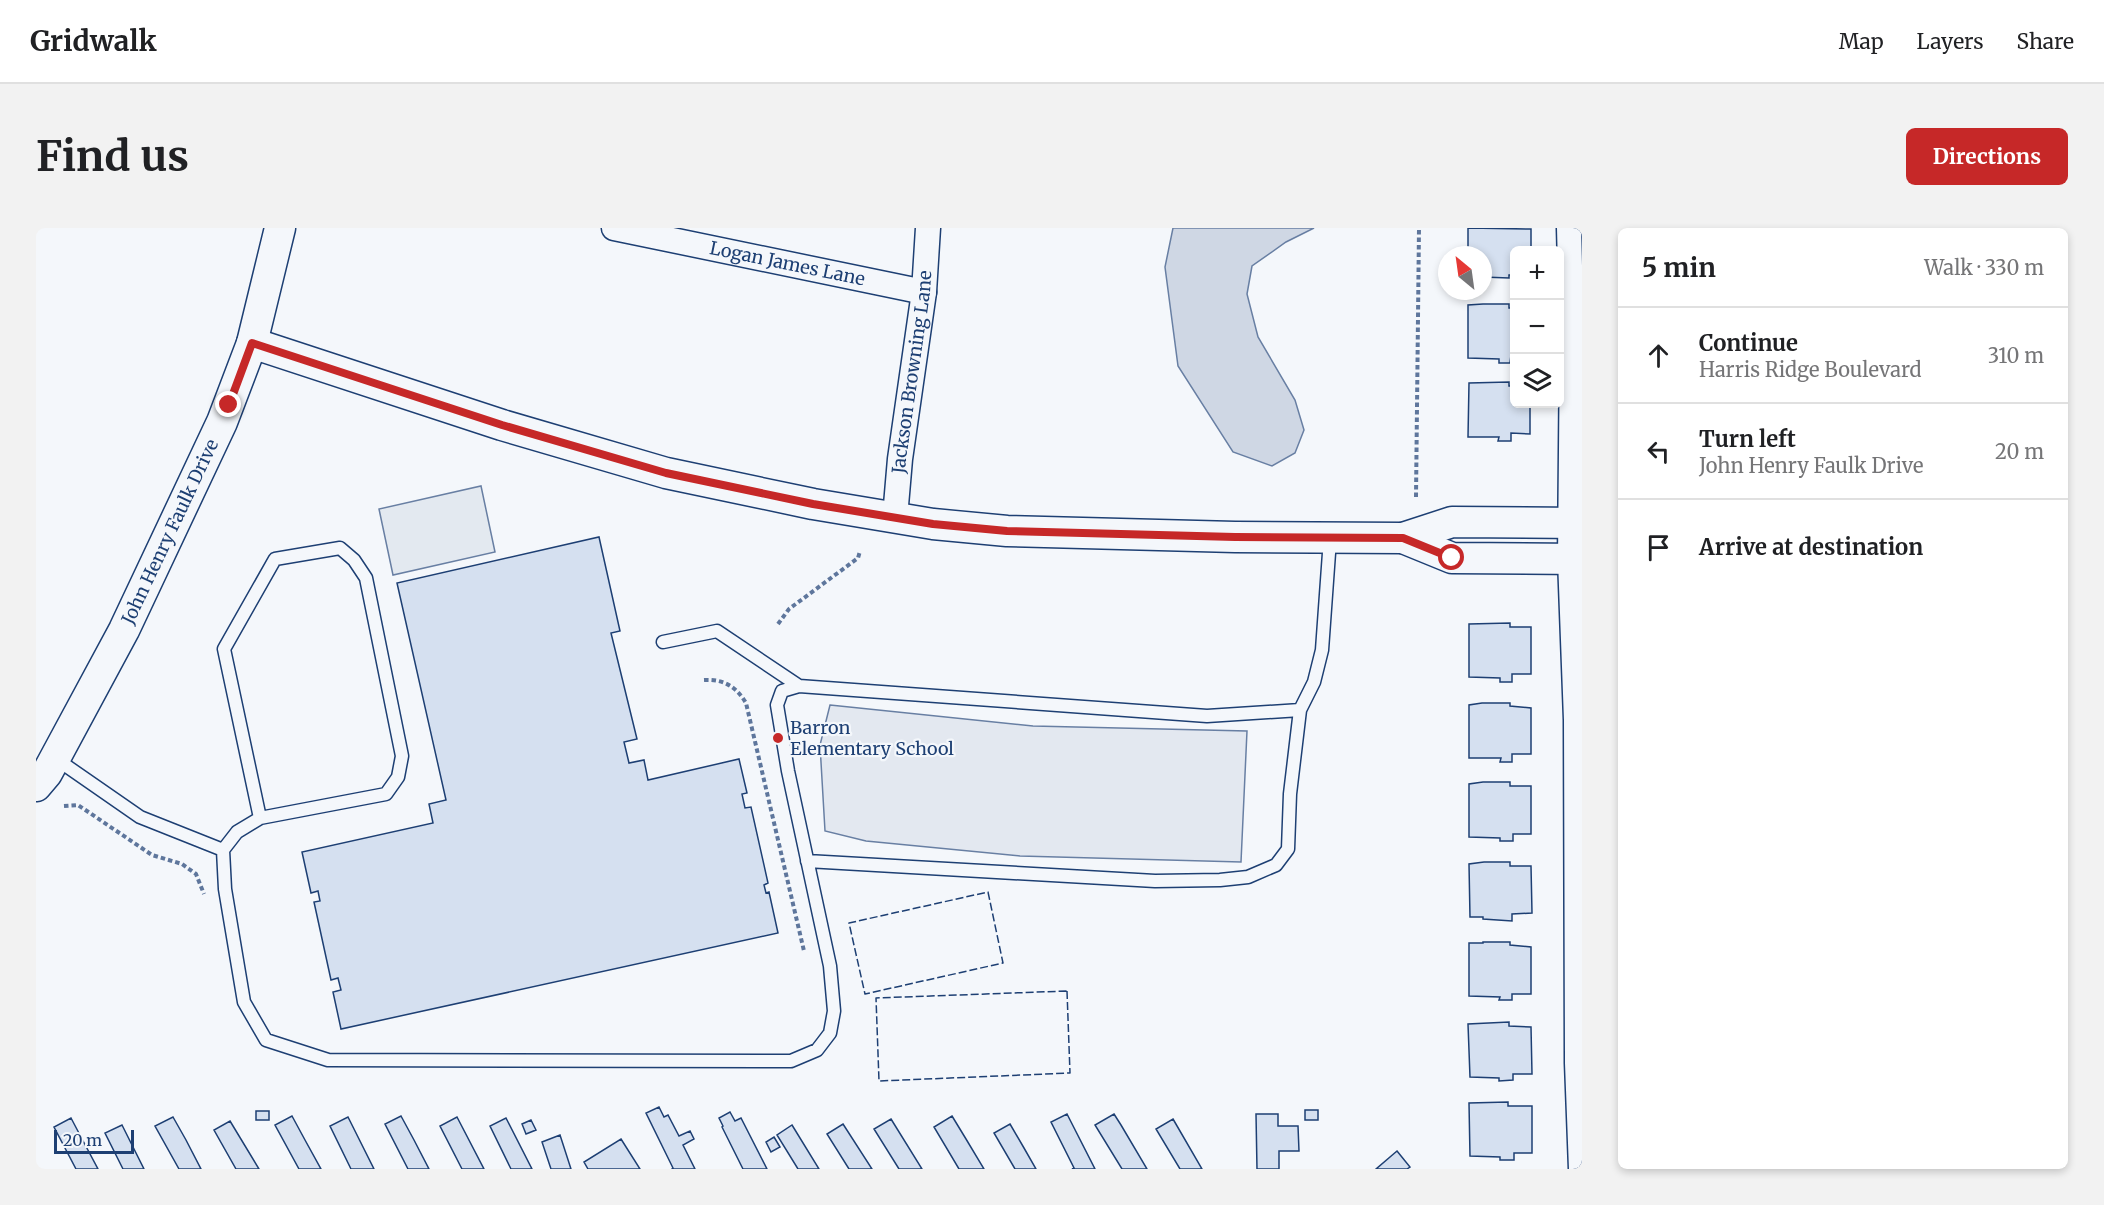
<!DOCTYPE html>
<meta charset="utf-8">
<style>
:root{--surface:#fff;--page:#f2f2f2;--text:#202124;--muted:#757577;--line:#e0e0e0;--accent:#c62828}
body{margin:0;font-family:Merriweather,serif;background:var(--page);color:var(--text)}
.controls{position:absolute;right:18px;top:18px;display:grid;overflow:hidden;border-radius:9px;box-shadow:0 3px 9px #0003}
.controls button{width:54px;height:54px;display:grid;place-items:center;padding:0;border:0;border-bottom:2px solid var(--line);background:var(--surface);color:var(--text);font:30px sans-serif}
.compass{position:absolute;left:1402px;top:18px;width:54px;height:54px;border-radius:50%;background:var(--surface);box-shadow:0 3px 9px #0003;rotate:331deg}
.scale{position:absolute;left:18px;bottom:15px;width:80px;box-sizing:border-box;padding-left:6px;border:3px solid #1d3f73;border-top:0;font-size:16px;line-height:21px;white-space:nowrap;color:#1d3f73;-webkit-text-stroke:4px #f4f7fb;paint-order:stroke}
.stop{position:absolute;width:18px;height:18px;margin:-14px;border:4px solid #c62828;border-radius:50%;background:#fff}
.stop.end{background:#c62828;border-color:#fff;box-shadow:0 2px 6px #0008}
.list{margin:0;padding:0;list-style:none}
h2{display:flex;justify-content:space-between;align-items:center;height:78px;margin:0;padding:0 24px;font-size:26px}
h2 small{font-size:20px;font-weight:400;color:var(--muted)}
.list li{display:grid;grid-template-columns:39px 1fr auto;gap:18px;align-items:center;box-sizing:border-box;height:96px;padding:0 24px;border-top:2px solid var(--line)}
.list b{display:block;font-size:22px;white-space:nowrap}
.list p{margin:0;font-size:20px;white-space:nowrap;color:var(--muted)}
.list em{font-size:20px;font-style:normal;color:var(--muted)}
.icon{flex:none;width:33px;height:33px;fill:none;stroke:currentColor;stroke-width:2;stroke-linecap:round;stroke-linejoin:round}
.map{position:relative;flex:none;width:1546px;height:941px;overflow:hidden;border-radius:9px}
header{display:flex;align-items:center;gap:36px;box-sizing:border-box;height:84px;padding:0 30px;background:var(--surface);border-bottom:2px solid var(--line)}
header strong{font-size:28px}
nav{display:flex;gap:33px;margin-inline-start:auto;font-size:21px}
.intro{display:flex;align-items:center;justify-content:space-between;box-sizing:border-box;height:144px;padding:0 36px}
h1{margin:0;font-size:42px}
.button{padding:15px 27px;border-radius:9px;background:var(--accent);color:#fff;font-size:21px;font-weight:700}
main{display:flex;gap:36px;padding:0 36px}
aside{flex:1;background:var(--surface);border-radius:9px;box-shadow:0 3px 9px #0003}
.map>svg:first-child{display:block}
.green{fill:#e3e9f0;stroke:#687fa3;stroke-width:1.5}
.parking{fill:#e3e8f0;stroke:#687fa3;stroke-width:1.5}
.water{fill:#cfd7e4;stroke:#687fa3;stroke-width:1.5}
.building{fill:#d5e0f0;stroke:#1d3f73;stroke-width:1.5}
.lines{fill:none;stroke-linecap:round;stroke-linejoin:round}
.service-casing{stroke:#1d3f73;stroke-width:15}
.minor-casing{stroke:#1d3f73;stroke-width:27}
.tertiary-casing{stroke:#1d3f73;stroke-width:33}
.path{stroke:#5e769c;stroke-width:4;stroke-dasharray:4.5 3;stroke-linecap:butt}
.service{stroke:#f4f7fb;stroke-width:12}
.minor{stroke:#f4f7fb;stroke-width:24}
.tertiary{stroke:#f4f7fb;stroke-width:30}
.fence{stroke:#1d3f73;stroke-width:1.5;stroke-dasharray:8 3;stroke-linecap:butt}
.route{stroke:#c62828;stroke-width:8}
.poi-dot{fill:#c62828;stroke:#f4f7fb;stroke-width:2}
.labels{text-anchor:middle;stroke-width:4.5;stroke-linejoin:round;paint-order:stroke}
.street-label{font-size:18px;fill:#1d3f73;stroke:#f4f7fb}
.poi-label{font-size:18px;fill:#1d3f73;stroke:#f4f7fb;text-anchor:start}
</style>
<header>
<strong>Gridwalk</strong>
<nav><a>Map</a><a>Layers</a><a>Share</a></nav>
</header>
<div class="intro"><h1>Find us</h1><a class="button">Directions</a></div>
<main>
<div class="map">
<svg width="1546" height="941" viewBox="0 0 1546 941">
<rect width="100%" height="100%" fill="#f4f7fb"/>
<path class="green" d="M445,258L459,324L357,347L343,281Z"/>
<path class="parking" d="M794,477L997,498L1211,503L1205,634L984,628L830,613L789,603L784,517Z"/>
<path class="water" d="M1137,0H1278L1250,14L1216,38L1211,66L1222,109L1259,172L1268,202L1259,225L1236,238L1197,224L1142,138L1129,39Z"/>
<path class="building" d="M1432,0L1495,1V22H1478V47H1473V50L1447,49V27H1432Z
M1447,76H1473V80H1478V127H1475L1474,135H1463V131L1432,130V77Z
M1473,154V158H1478V176H1494V206L1475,205V213H1462L1463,209H1432L1433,155Z
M563,309L584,403L575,405L601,511L588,514L593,535L608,532L612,552L703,531L711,565L706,566L709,580L715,579L732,655L728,657L730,665L733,664L742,705L305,801L297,764L305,762L302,750L295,752L278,674L284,673L282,663L275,665L266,624L397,595L393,576L410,572L361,355Z
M1474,395V399H1495V446H1476V454H1464V450L1433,449V396Z
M1446,475H1474V478L1495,480V526H1476V534H1464L1465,530H1433V477Z
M1447,554H1474V558H1495V606H1477V613H1464V610L1433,609V556Z
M1448,634H1474V638H1495L1496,685L1476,686V693L1447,691V689H1434L1433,636Z
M1447,714H1474V717L1495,719V766H1476V772H1463L1464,769L1433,768V715H1447Z
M1473,794V798L1495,799L1496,846H1477V852L1463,853V850L1434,849L1432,796Z
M1472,874V878H1496V925H1478V932H1464V929L1434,928L1433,875Z
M623,879L628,889L632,887L643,908L654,903L658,911L647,917L659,941H636L637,940L610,885Z
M1269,882H1282V892H1269Z
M220,883H233V892H220Z
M694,884L699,893L705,890L731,941H707L686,899L687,898L683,890Z
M1031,886L1059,941H1036L1038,940L1015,894Z
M1078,886L1085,897L1111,941H1086L1059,897Z
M1220,886H1242V898H1262L1263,923H1243V941H1221Z
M256,888L269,912L285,941H263L239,897Z
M365,888L378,912L393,941H372L349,896Z
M916,888L930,911L948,941H923L898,899Z
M137,889L150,912L165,941H143L119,898Z
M312,889L338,941H315L294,898Z
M421,889L448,941H426L404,898Z
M35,890L45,909L62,941H40L18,899Z
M470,890L496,941H475L454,898Z
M855,891L886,941H863L838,901Z
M1137,891L1166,941H1144L1120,901Z
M495,892L500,902L490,906L486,896Z
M194,893L223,941H200L178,902Z
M807,896L836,941H813L791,906Z
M974,896L988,920L1000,941H979L958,905Z
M86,897L108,941H87L69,905Z
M756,897L783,941H762L741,907Z
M524,907L535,941H515L506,914Z
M738,909L744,919L735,924L730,914Z
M585,911L604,941H552L548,934Z
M1361,923L1374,939L1371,941H1340Z"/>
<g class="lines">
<g class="service-casing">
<path id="service" d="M627,414L681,403L763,458
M19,530L104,589L187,622
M224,590L188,421L239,331L304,320L318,332L330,350L366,528L362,549L350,566L224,590L201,604L187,622L189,661L208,774L230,812L292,832L755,833L781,822L794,805L798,783L794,738L752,543L741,477L746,463L763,458L1171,488L1264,482
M771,633L1119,653L1184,652L1212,649L1240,637L1252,621L1254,566L1264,482L1278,454L1286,422L1294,311"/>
</g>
<g class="minor-casing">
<g id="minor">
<path id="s1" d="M578,0L888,64"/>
<path d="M1533,0L1536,114L1534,331L1540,492L1541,835L1545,941"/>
<path id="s2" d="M859,289L864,231L888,64L892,0"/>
</g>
</g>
<g class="tertiary-casing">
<g id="tertiary">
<path d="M216,115L466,197L630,245L777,276L897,296L971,303L1199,309L1367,310L1416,294L1546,295"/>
<path d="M1367,310L1416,330L1546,331"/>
<path id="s3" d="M0,558L11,545L88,402L186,194L216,115L244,0"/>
</g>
</g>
<path class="path" d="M1380,269L1383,0
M742,396L753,381L822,330L824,323
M668,452C687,451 700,458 710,475L768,723
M28,578L42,577L116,627L146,636L160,646L168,666"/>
<use href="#service" class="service"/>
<use href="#minor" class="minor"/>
<use href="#tertiary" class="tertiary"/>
<path class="fence" d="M952,664L967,735L829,766L813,695Z
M1031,763L1034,845L843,853L840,770Z"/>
</g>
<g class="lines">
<path class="route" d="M193,177L216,115L466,197L630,245L777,276L897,296L971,303L1199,309L1367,310L1416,330"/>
</g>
<circle class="poi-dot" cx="742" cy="510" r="6"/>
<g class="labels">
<g class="street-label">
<text dy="6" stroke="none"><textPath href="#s1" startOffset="177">Logan James Lane</textPath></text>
<text dy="6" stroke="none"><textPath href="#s2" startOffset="146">Jackson Browning Lane</textPath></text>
<text dy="6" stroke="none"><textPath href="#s3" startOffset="288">John Henry Faulk Drive</textPath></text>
</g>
<g class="poi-label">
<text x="754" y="506">Barron<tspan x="754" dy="21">Elementary School</tspan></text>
</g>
</g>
</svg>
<div class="controls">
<button>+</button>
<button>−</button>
<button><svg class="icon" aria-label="layers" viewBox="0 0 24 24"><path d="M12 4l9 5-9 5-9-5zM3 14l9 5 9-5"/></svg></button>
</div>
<svg class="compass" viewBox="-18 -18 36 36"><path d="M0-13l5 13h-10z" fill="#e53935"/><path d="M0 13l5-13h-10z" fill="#757577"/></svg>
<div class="scale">20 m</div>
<div class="stop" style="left:1416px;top:330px"></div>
<div class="stop end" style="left:193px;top:177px"></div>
</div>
<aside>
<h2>5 min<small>Walk · 330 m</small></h2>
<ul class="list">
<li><svg class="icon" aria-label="ahead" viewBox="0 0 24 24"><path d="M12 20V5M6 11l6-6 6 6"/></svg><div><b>Continue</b><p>Harris Ridge Boulevard</p></div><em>310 m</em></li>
<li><svg class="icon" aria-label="left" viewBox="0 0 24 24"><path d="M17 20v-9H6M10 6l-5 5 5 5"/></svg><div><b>Turn left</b><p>John Henry Faulk Drive</p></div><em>20 m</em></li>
<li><svg class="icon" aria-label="arrive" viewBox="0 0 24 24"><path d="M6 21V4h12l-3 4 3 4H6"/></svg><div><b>Arrive at destination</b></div></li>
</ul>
</aside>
</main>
